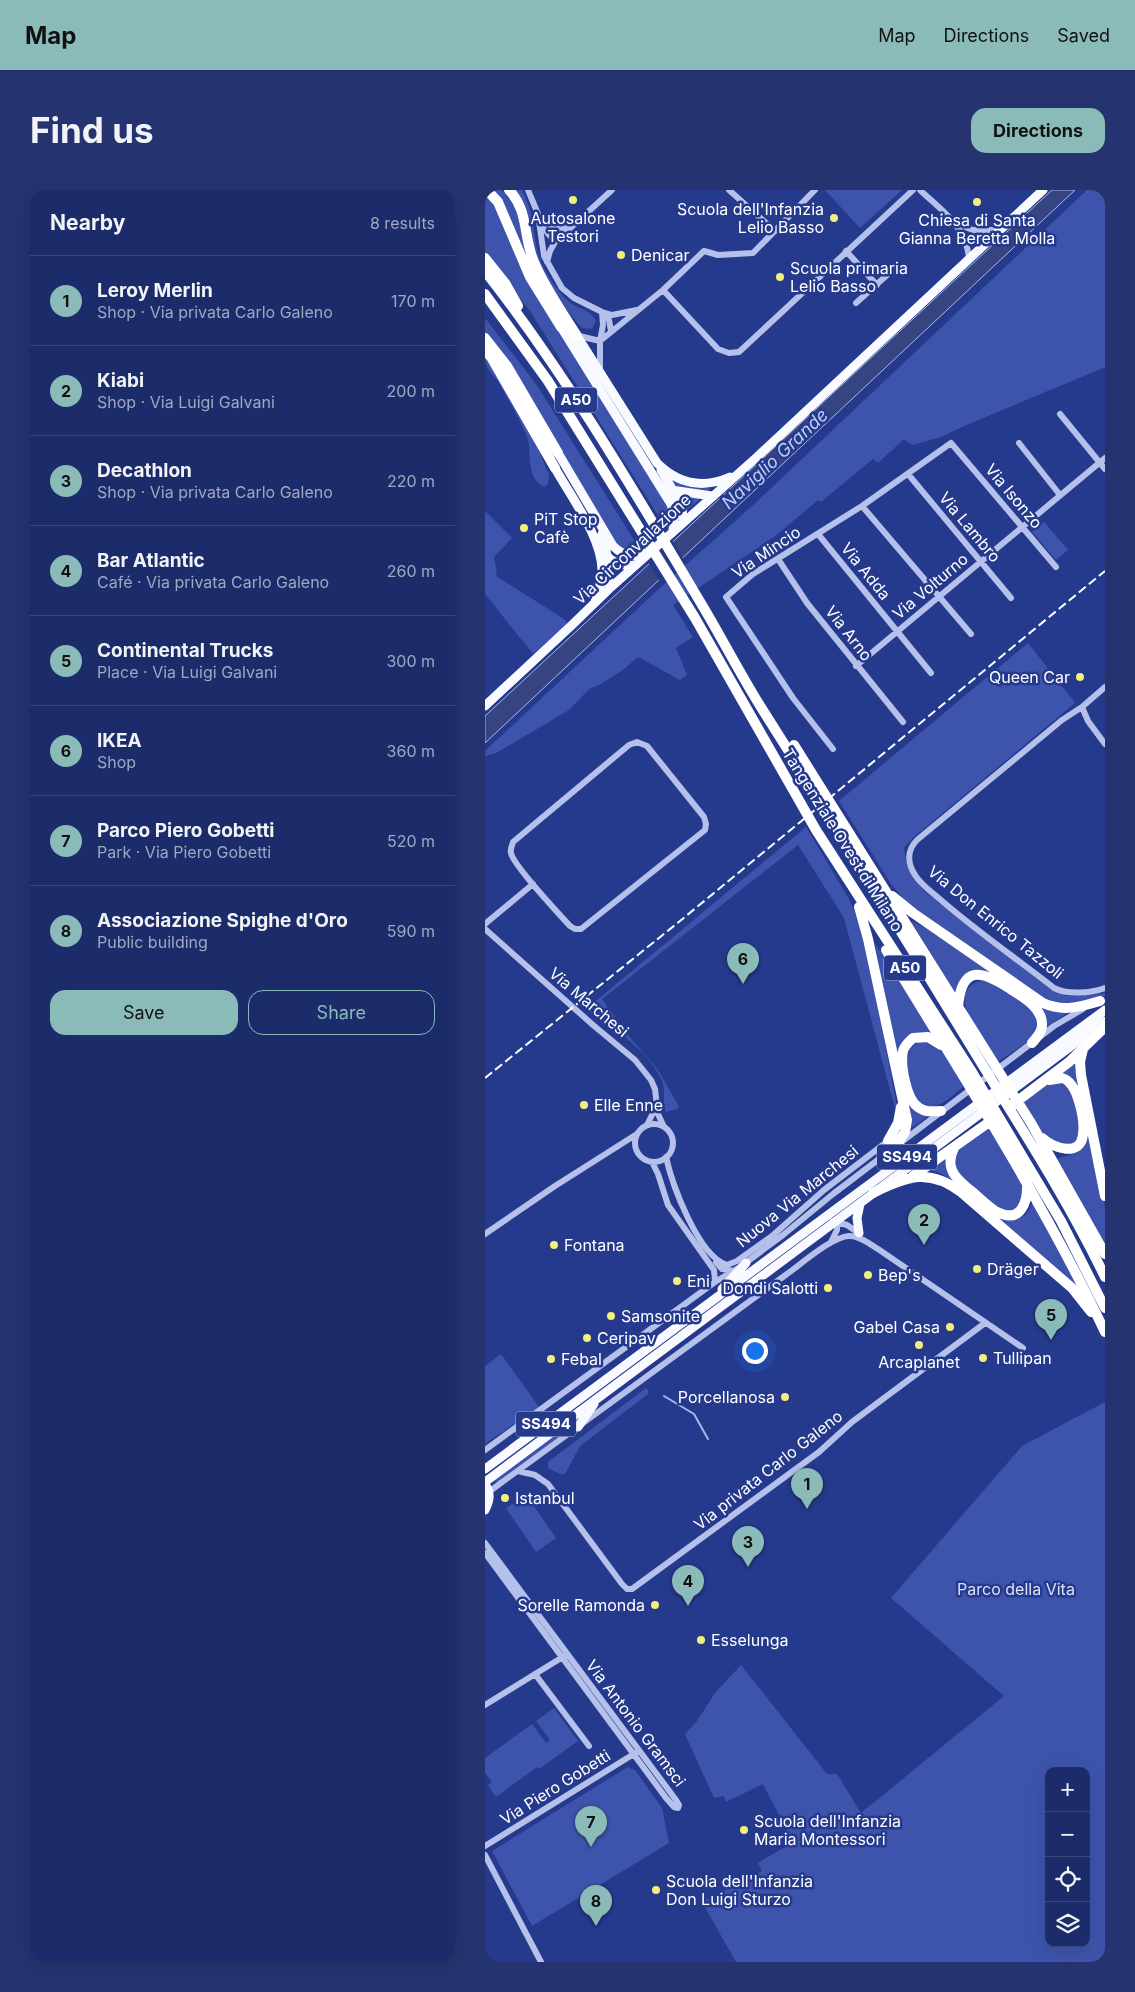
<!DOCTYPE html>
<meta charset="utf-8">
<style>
:root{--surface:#1c2c6a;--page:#253470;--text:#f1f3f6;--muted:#a0a7c1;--line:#3a487e;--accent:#8bbbb9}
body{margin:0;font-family:Inter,sans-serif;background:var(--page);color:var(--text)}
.controls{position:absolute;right:15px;bottom:15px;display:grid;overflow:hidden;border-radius:10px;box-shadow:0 5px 20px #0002}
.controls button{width:45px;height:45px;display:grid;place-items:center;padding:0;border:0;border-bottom:1px solid var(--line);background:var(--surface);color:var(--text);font:25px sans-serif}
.you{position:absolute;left:269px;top:1160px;width:18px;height:18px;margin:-12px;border:4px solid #fff;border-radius:50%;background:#1a73e8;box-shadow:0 0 0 8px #1a73e833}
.badge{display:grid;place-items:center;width:32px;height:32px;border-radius:50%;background:var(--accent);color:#111;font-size:16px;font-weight:700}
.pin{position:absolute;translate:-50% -41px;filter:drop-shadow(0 1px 2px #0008)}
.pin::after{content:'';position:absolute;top:26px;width:18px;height:15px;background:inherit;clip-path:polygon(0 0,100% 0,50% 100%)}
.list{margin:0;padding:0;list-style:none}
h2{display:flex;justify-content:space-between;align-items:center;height:65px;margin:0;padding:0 20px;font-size:21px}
h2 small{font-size:16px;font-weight:400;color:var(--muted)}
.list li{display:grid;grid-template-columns:32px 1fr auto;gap:15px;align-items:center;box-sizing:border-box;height:90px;padding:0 20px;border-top:1px solid var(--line)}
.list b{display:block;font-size:19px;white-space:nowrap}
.list p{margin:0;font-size:16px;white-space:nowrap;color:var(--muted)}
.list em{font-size:16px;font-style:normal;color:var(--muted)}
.actions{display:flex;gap:10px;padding:15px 20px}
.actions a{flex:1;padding:11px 0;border:1px solid var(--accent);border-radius:15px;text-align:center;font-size:18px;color:var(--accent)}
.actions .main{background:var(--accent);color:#111}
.icon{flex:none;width:28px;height:28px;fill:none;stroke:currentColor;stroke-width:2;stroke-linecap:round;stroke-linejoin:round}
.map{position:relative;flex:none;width:620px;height:1772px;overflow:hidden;border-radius:15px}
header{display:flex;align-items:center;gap:30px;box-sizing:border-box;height:70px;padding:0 25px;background:var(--accent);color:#111}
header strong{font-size:24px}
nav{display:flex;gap:28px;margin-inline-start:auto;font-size:18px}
.intro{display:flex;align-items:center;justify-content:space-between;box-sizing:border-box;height:120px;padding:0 30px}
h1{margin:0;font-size:35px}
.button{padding:12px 22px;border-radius:15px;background:var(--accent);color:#111;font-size:18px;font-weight:700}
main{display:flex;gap:30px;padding:0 30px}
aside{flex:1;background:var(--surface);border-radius:15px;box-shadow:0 5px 20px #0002}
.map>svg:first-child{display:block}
.green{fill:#3e54ac;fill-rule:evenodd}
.water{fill:#364482;stroke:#a9b8eb}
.pier{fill:#263a8d}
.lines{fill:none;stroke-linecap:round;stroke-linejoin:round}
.stream{stroke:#a9b8eb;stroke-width:2}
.minor{stroke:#b5c0eb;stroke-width:6}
.major{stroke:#f9faff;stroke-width:9}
.highway{stroke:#fff;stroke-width:10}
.rail{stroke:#fff;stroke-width:2;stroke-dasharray:9 4;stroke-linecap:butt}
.poi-dot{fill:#f4ee7a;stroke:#263a8d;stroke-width:2}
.labels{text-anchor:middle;stroke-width:5;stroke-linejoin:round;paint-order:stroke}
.shield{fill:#263a8d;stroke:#bec4dd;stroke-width:1}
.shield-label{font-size:15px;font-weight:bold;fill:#fff}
.poi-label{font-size:16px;fill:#fff;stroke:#263a8d;text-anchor:start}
.street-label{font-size:16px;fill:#fff;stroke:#263a8d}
.park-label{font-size:16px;fill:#dae0f8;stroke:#263a8d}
.water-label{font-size:18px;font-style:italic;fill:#c1cbf2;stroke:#263a8d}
</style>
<header>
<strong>Map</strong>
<nav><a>Map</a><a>Directions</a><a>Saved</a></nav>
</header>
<div class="intro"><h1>Find us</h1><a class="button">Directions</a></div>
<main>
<aside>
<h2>Nearby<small>8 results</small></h2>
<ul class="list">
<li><span class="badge">1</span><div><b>Leroy Merlin</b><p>Shop · Via privata Carlo Galeno</p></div><em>170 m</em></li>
<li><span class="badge">2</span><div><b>Kiabi</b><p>Shop · Via Luigi Galvani</p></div><em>200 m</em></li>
<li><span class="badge">3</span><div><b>Decathlon</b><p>Shop · Via privata Carlo Galeno</p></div><em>220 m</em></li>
<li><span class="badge">4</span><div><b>Bar Atlantic</b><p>Café · Via privata Carlo Galeno</p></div><em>260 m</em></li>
<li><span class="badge">5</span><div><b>Continental Trucks</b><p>Place · Via Luigi Galvani</p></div><em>300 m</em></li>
<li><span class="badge">6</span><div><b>IKEA</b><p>Shop</p></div><em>360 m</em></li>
<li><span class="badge">7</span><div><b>Parco Piero Gobetti</b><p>Park · Via Piero Gobetti</p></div><em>520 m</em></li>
<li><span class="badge">8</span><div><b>Associazione Spighe d'Oro</b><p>Public building</p></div><em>590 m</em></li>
</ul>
<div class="actions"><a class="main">Save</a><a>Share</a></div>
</aside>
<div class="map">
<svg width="620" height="1772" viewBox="0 0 620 1772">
<rect width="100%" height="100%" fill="#263a8d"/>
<path class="green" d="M7,0H17L31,18L43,69Z
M27,0H37C49,23 47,35 52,59C55,73 63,86 71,97C75,103 81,110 87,114C96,120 106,120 111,131L107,139L97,138L75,113L58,86Z
M340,0H417L375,38Z
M602,0H620V177L477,237L456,247L427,255L419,249L393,273L388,269L336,312L333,310L290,346L188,415L208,447L191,458L202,485L195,490L153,467L138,480L112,496L105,498L84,520L11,563L0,566L1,560L177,396L265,318Z
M0,5L11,17L49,103L178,309C183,319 189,328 181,338L45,121L0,63Z
M0,128L51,194L156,361L150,363L133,357L0,146Z
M0,167L51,253L64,285L63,294L59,297C44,290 45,270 44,256C44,243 21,206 14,193C8,184 0,179 0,167Z
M186,290L207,297L226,298L221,303L190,299Z
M196,306L214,308V310L202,320Z
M0,321L27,348L9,367L12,384L11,386L79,429L83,434L48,464L0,404Z
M559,332L583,360L571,370L547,342Z
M543,453L590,513L429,647L419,658C421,679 427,687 440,702L569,802L582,806L620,803V806L606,812L567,814L423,714L406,694L354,611Z
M321,637L364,709L379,743L413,922H411L359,728L313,655L117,809L142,844L173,880L193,915L194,918L181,922C177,912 181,901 177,891C166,864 134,843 113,824L109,825L101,819Z
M426,731L440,737L582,823L563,836L561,826L500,784L471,801L470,803Z
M390,753L448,844L419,853L421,903L445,925L425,939Z
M500,791L509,794L548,819L555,834L545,850L513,872C503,857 469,817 483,799C487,793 493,791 500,791Z
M434,852C459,849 469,879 478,897C464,908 456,920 436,915C424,900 411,863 434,852Z
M592,871L595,893L620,1018V1059L571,969L592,963L600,954L601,934L575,883Z
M569,890L586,898L594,932V947L585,956L558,946L538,912Z
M502,936L535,987L540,1002L532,1021L516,1022L470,982L471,960Z
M461,968V973L515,1028C531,1034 546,1026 548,1009L596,1100L462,987L453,982L443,980Z
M16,1164L54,1217L0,1254V1176Z
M161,1198L164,1202L163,1204L95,1256L80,1284H75L63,1278V1272Z
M620,1212V1772H251L217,1712L277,1681L273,1673L308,1652L278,1594L241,1612L239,1606L229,1608L200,1544L212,1531L230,1503L256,1475L342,1584H352L376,1623L519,1506L406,1408L537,1256ZM564,1581H601V1753H564Z
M96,1223L82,1242L14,1291L11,1292L9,1290Z
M41,1305L71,1348L51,1362L21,1318Z
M69,1518L93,1551L54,1579L52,1577L11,1607L3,1595L7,1592L0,1582V1568L47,1534L61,1553L65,1550L51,1531Z
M143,1577L150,1580L177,1618L184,1653L47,1736L7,1661Z"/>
<path class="water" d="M567,0H590L0,553V526Z"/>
<path class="pier" d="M187,350L199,370L175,392L163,372Z"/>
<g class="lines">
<path class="stream" d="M179,1206L209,1224L223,1249"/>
<path class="minor" d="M43,0L53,24L59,66L77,98L89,108L117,122L127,125L152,120
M244,0L290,41
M435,0C457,21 481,36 484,68
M55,27L70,39L85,38
M472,34L488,40H515
M57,36L65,46L76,47
M361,61L392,95
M62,72L65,61L70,52L127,0
M178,100L233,159L244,163L254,162L428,0
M371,113L412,76
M118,123L124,130L126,141
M90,145L115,151
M115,151L178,100L219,61L233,65L268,63L330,0
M115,183V151L118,135L117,122
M575,224L620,279
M534,253L575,305
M423,284L526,408
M377,316L486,444
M333,344L446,483
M293,369L322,413L418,532
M371,476L620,268
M620,497L597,517L577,530L432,650C422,660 422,673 430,685C436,695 448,703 457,711C493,742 532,769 569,798C582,805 606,803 620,798
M597,517L603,531L620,554
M152,552L162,556L219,627L221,634L220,640L96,739H90L85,736C74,724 28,675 26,663C25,659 27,656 28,652L144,555Z
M348,559L308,508L241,407L268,384L377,316L466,253L571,377
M0,734L48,694
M0,739L108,835L150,870L166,890L170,899L173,924L179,937
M150 953a19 19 0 1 1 38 0a19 19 0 1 1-38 0Z
M162,935L171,917
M181,967C187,994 213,1066 242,1075L252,1071L287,1046L339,1000L403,951
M167,972L173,984L183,1015L229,1080L230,1092
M348,1031L362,1035L375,1044
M0,1044L70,996L152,944
M346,1052L352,1040V1032
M231,1072L237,1079L249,1081
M0,1260L230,1092L255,1077L298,1045L348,1004L569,836L598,819
M33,1281L50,1285L63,1294L137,1394L142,1399H147L334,1262L367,1232L500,1133
M5,1301L302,1084C316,1074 349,1045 365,1046C375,1046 385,1054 393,1059L538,1158
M0,1353L191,1610L194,1615L193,1618L189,1617L181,1608L0,1363
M50,1484L104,1556
M0,1515L81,1465
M0,1656L152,1562
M0,1665L56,1772"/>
<path class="major" d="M76,137L186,314L189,325L188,341
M92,146L172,273C193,294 218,299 245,287
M73,263L128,356C138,366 148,368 161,363
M70,278C86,307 118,349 117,382C116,392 113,403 110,412
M176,280L197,316L198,331
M186,300L227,306
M117,344L122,365L124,399
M121,365C129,374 138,377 150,375
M0,516L88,434L124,399L272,267L558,0
M374,1043L372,1028L375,1014
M237,1099L261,1073
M93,1237L109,1214
M0,1279L620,820
M0,1292L620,831
M0,1294C6,1303 5,1310 0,1320"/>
<path class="highway" d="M2,0L13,12L45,87L76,137
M24,0C44,21 38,47 49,72C60,98 77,122 92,146
M0,68L20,93L33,116
M0,81C83,187 151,304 220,420C240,454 258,489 279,522C351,636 422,751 492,866C536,938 583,1010 620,1087
M0,104L63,191L210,428L331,640L487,882L576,1031L620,1118
M0,148L22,176L73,263
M0,161L6,167L70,278
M309,555L546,933L620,1064
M407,706L428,723L558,813C578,822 595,817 615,811
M374,717L383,749L422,930L420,942L410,958
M401,760C477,885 557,1009 620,1142
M473,818C476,776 495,779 524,798C536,806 556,816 557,833C558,841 552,847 547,853
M456,855L443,847L428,848C424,852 420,855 418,861C415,874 421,909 433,917C440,923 448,921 456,921
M598,859L595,872L596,885L620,1006
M527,915L584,872L620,837
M557,948C568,958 596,968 598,944C600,930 593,892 577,888L564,890
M403,951L413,933L416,917
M469,958C466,964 464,973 467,980C470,989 484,999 491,1005C498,1011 505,1018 512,1022C536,1034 543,1012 542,993
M428,986L510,928
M388,1003C422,986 444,978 476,1002L587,1098L606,1122"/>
<path class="rail" d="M0,888L195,731L620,381"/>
</g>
<g class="poi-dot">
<circle cx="88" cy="10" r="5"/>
<circle cx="492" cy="12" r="5"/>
<circle cx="349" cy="28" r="5"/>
<circle cx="136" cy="65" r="5"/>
<circle cx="295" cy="87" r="5"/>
<circle cx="39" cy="338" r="5"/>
<circle cx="595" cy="487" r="5"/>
<circle cx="99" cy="915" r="5"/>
<circle cx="69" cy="1055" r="5"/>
<circle cx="492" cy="1079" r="5"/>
<circle cx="383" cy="1085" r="5"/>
<circle cx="192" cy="1091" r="5"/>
<circle cx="343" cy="1098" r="5"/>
<circle cx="126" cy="1126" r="5"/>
<circle cx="465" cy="1137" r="5"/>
<circle cx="102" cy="1148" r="5"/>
<circle cx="434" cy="1155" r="5"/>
<circle cx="498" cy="1168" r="5"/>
<circle cx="66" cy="1169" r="5"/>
<circle cx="300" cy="1207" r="5"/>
<circle cx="20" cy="1308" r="5"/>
<circle cx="170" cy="1415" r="5"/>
<circle cx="216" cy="1450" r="5"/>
<circle cx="259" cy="1640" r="5"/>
<circle cx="171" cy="1700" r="5"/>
</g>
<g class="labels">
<g class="shield">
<rect x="70" y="197.5" width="42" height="25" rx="4"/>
<rect x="399" y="765.5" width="42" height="25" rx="4"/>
<rect x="392" y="954.5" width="60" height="25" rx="4"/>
<rect x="31" y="1221.5" width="60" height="25" rx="4"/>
</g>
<g class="shield-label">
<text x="91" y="215">A50</text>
<text x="420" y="783">A50</text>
<text x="422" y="972">SS494</text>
<text x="61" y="1239">SS494</text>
</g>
<g class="poi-label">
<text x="339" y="25" text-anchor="end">Scuola dell'Infanzia<tspan x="339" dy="18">Lelio Basso</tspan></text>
<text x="88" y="34" text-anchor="middle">Autosalone<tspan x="88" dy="18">Testori</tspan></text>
<text x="492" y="36" text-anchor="middle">Chiesa di Santa<tspan x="492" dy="18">Gianna Beretta Molla</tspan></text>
<text x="146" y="71">Denicar</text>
<text x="305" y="84">Scuola primaria<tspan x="305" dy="18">Lelio Basso</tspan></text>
<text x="49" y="335">PiT Stop<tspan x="49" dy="18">Cafè</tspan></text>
<text x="585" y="493" text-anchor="end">Queen Car</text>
<text x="109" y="921">Elle Enne</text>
<text x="79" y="1061">Fontana</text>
<text x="502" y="1085">Dräger</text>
<text x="393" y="1091">Bep's</text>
<text x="202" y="1097">Eni</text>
<text x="333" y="1104" text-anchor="end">Dondi Salotti</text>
<text x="136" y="1132">Samsonite</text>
<text x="455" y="1143" text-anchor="end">Gabel Casa</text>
<text x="112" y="1154">Ceripav</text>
<text x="508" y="1174">Tullipan</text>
<text x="76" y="1175">Febal</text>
<text x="434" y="1178" text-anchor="middle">Arcaplanet</text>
<text x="290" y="1213" text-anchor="end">Porcellanosa</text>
<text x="30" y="1314">Istanbul</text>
<text x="160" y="1421" text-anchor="end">Sorelle Ramonda</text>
<text x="226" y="1456">Esselunga</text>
<text x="269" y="1637">Scuola dell'Infanzia<tspan x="269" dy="18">Maria Montessori</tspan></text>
<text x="181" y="1697">Scuola dell'Infanzia<tspan x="181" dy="18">Don Luigi Sturzo</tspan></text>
</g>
<g class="street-label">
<text transform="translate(529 306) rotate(50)" y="6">Via Isonzo</text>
<text transform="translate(485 337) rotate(50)" y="6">Via Lambro</text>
<text transform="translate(147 359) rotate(-43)" y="6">Via Circonvallazione</text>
<text transform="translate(281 362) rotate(-34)" y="6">Via Mincio</text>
<text transform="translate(381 381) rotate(51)" y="6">Via Adda</text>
<text transform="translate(445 396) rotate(-40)" y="6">Via Volturno</text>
<text transform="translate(364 443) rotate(52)" y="6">Via Arno</text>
<text transform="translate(358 650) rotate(58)" y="6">Tangenziale Ovest di Milano</text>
<text transform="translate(511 732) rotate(39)" y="6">Via Don Enrico Tazzoli</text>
<text transform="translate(104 812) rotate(40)" y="6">Via Marchesi</text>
<text transform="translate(312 1006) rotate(-39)" y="6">Nuova Via Marchesi</text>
<text transform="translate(283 1280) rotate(-38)" y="6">Via privata Carlo Galeno</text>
<text transform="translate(151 1533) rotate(53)" y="6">Via Antonio Gramsci</text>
<text transform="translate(70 1597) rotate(-32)" y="6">Via Piero Gobetti</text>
</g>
<g class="park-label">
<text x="531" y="1405">Parco della Vita</text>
</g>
<g class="water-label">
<text transform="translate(290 269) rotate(-43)" y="6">Naviglio Grande</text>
</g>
</g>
</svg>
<div class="controls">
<button>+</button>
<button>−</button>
<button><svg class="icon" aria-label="locate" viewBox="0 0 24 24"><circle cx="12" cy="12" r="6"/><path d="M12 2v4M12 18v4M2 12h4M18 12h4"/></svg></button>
<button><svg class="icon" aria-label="layers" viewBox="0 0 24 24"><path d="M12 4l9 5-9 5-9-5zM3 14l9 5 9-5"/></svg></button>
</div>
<div class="you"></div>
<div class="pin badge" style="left:322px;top:1319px">1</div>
<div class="pin badge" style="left:439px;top:1055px">2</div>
<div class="pin badge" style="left:263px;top:1377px">3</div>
<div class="pin badge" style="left:203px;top:1416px">4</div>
<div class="pin badge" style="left:566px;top:1150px">5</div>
<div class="pin badge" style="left:258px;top:794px">6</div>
<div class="pin badge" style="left:106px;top:1657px">7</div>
<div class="pin badge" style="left:111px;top:1736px">8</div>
</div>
</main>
